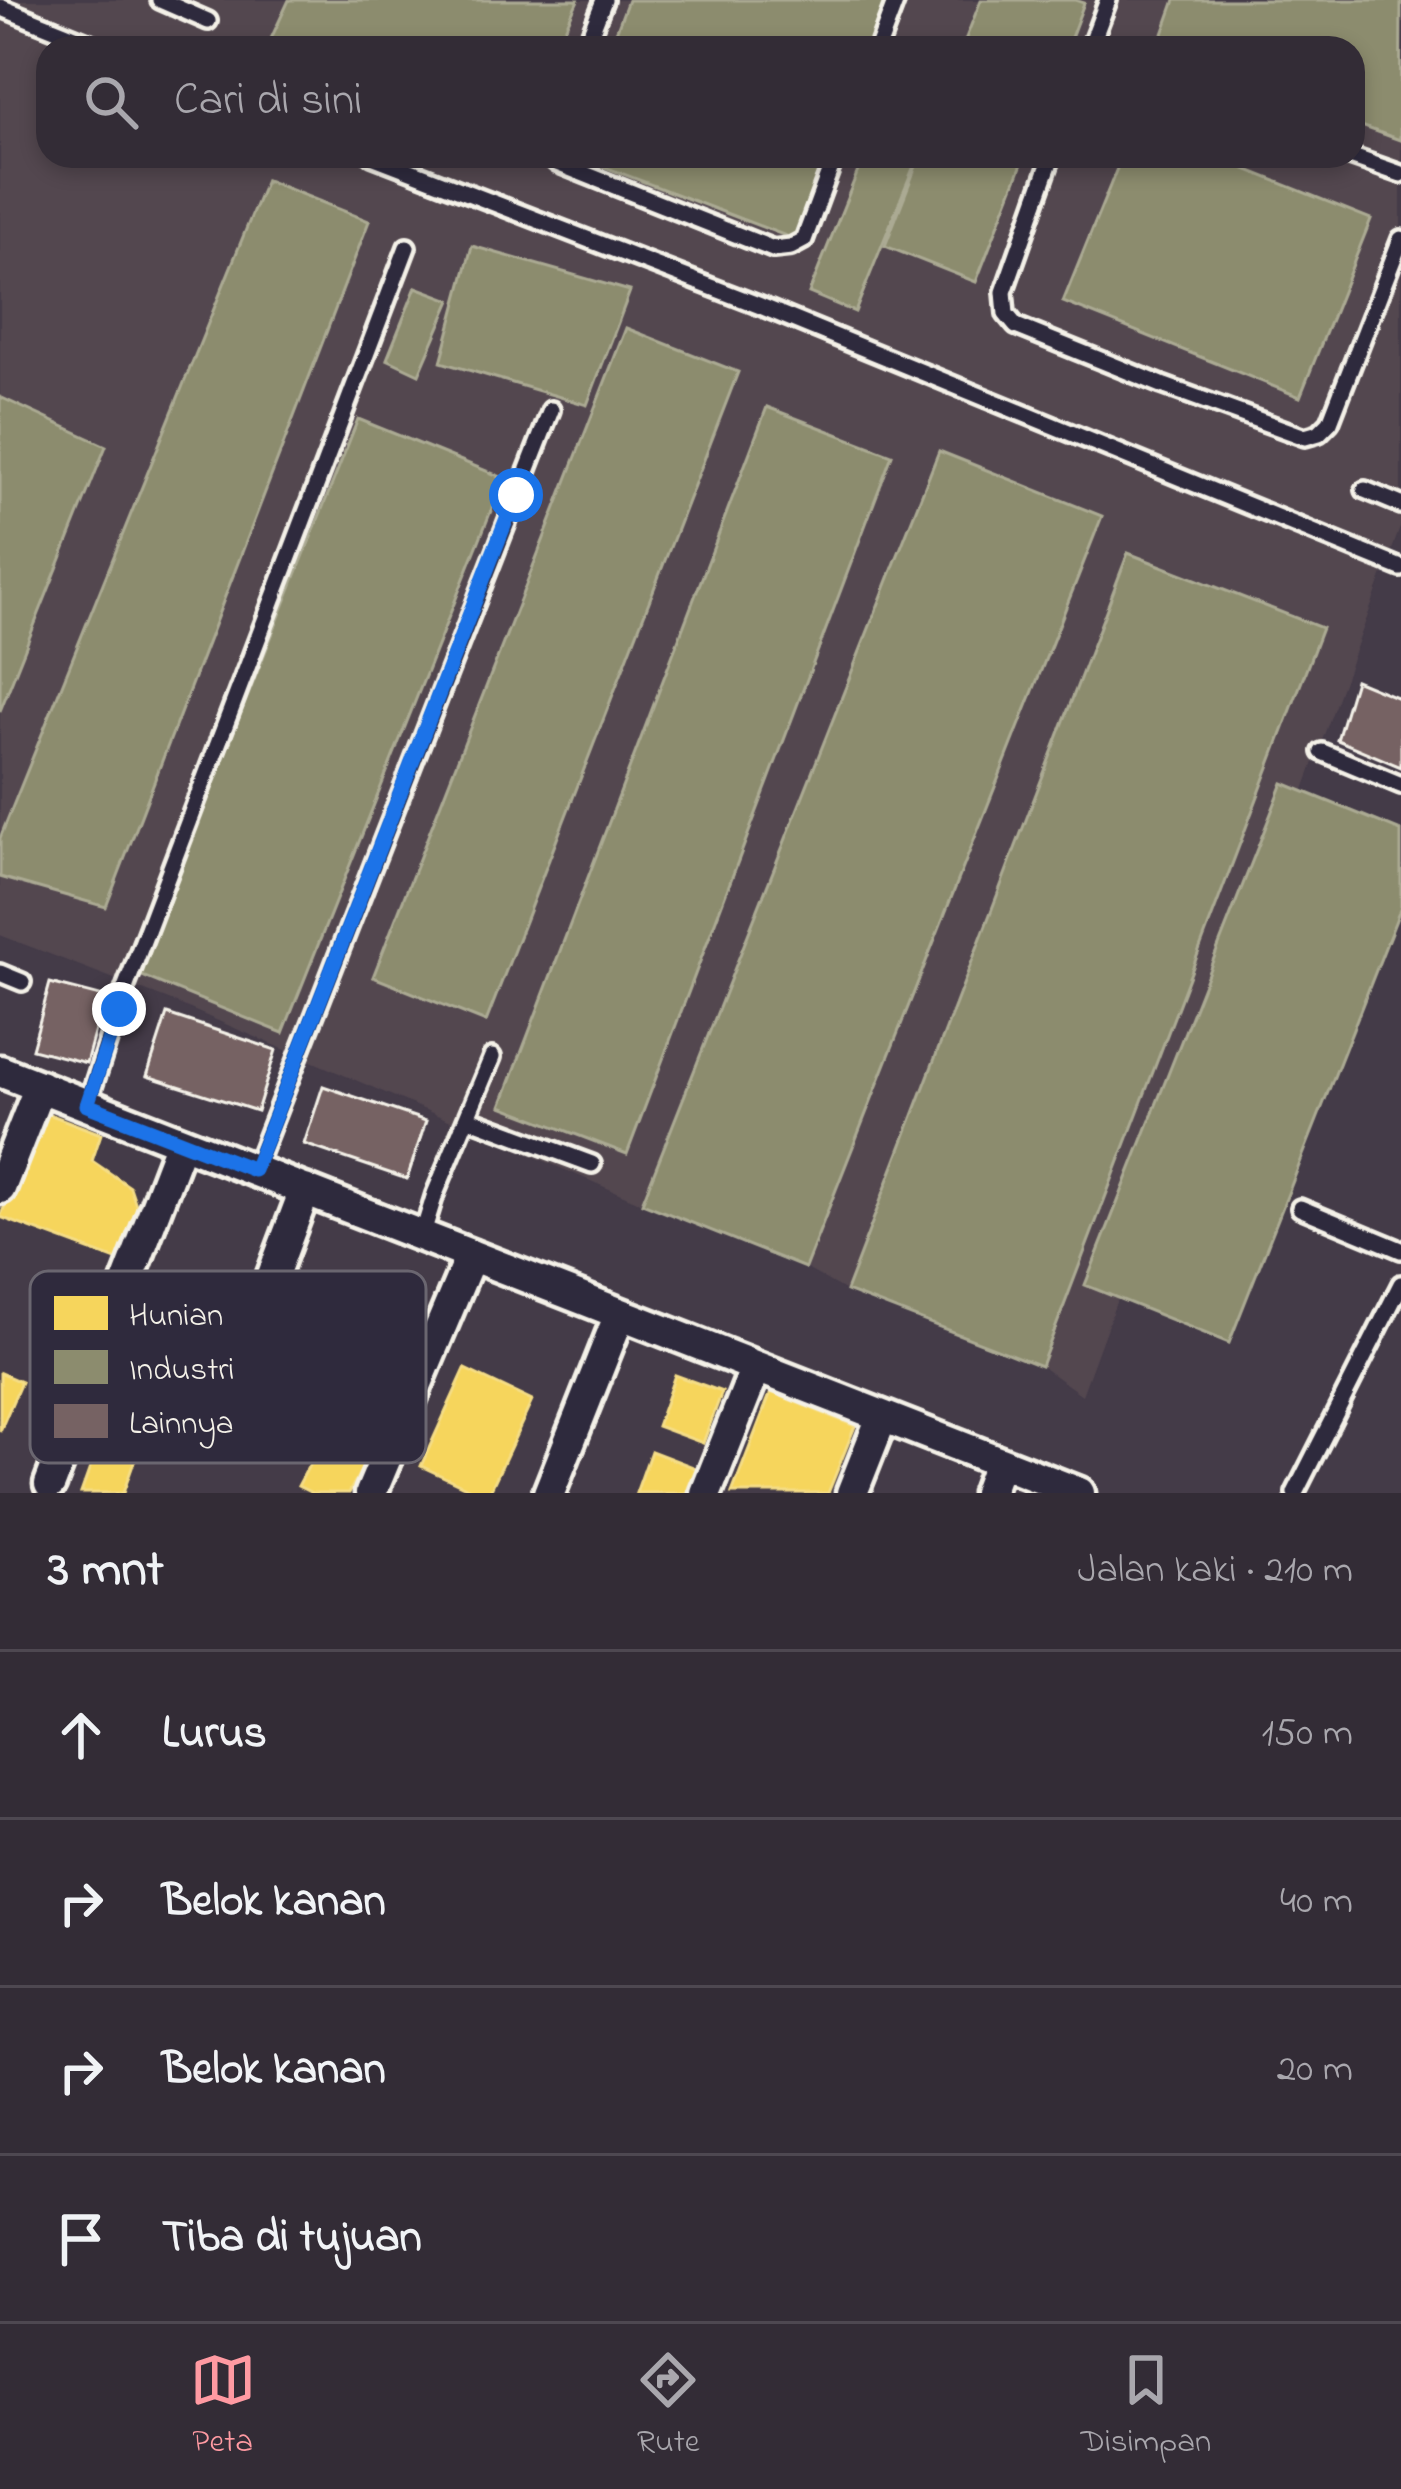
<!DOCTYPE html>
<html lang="id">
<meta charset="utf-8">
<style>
:root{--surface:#332c36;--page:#3b343e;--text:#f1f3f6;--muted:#a9a7ad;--line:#4e4851;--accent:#ff9aa2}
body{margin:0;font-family:"Indie Flower",sans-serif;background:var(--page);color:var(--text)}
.stop{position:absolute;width:36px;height:36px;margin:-27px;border:9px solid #1a73e8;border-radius:50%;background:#fff}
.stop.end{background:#1a73e8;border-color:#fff;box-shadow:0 3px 12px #0008}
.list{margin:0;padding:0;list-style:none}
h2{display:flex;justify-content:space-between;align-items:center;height:156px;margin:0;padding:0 48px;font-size:51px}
h2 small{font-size:39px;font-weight:400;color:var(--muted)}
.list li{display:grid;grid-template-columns:78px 1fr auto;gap:36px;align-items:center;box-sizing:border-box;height:168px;padding:0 48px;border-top:3px solid var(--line)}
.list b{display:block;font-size:45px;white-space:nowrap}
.list em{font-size:39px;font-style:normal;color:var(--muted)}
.icon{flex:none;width:66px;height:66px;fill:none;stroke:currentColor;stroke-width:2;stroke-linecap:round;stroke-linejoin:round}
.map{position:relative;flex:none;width:1401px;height:1493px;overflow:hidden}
.search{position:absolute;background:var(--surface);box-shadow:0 6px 18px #0003;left:36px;right:36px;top:36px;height:132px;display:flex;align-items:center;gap:30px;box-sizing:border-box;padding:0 42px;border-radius:36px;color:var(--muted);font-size:45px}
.sheet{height:828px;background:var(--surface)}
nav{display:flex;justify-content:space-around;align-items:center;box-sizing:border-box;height:168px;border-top:3px solid var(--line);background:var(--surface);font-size:33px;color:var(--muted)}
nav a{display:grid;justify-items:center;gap:6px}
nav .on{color:var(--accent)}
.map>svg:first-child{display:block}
.built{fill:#534750;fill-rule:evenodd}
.homes{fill:#f6d55c;stroke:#f5dd86;stroke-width:3}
.industry{fill:#8c8c6e;stroke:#abaa93;stroke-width:3}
.building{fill:#766263;stroke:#f4f1e8;stroke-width:3}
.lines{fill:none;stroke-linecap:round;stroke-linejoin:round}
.lane-casing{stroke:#f4f1e8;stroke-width:24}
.street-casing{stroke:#f4f1e8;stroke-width:39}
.lane{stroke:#2f2a3d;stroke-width:15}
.street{stroke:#2f2a3d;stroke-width:30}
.route{stroke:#1a73e8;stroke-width:15}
.key{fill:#2f2a3d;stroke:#6a6670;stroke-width:3}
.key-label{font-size:33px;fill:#f4f1e8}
</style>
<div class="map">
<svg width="1401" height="1493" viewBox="0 0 1401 1493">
<rect width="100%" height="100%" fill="#443b48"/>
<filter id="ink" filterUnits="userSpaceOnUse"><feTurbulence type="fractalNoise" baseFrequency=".00833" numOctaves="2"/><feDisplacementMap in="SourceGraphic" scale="24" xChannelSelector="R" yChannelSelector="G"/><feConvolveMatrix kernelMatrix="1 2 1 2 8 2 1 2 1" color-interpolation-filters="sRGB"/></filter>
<g filter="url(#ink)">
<path class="built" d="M0,0H1401V525L1082,1395L1041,1366L846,1291L805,1268L642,1203L174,1002L0,935ZM48,48H1353V156H48Z"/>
<path class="homes" d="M46,1113L101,1134L92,1161L130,1187L138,1211L119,1261L0,1217Z
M465,1369L532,1401L489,1493H479L421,1466Z
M0,1373L21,1382L0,1431Z
M675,1375L722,1392L703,1443L657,1426Z
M771,1392L855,1426L828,1493H732Z
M116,1395L153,1408L123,1493H81Z
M334,1418L377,1440L349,1493H312L298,1486Z
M651,1451L696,1468L686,1493H636Z"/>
<path class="industry" d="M289,0H578L556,48H282L269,43Z
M628,0H889L871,48H610Z
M981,0H1075L1084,3L1067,48H962Z
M1175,0H1401L1400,140L1353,123V48H1158Z
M576,156H831L799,241Z
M864,156H918L855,312L809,293Z
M920,156H1025L976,282L885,246Z
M1122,156H1213L1371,219L1300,397L1063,302Z
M266,180L369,221L106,907L0,877V838Z
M472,246L630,291L587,405L441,362Z
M416,287L451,300L419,374L387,359Z
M626,328L738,372L486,1022L373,977Z
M0,397L106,446L0,711Z
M767,407L892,455L627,1154L501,1106Z
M358,419L504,478L283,1033L137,974Z
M939,451L1102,516L805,1268L642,1203Z
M1128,553L1322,628L1041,1366L846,1291Z
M1283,783L1401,831V907L1229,1343L1085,1285Z"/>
<path class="building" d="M1355,680L1401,699V767L1337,740Z
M50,983L104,997L86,1063L32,1049Z
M167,1014L276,1050L257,1111L147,1076Z
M323,1086L426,1121L407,1179L304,1144Z"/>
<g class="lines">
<g class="lane-casing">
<path id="lane" d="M160,0L208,21
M0,7L102,48
M585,48L604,0
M878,48L896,0
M1090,48L1108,0
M372,156L758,305L1401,568
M549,156L557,163L773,249L791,247L804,240L835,156
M1052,156L1004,292L1006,314L1016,326L1162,385L1305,437L1319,433L1330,422L1401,239
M1350,156L1401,174
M1365,490L1401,505
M1322,752L1401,785
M0,973L22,982
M87,1105L124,991L407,247
M468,1118L592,1164
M254,1170L551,410
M1300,1208L1401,1250
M422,1236L435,1194L492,1057
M1295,1493L1401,1284"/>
</g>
<g class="street-casing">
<path id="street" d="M0,1071L1079,1493
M0,1188L40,1086
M217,1424L305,1190
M50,1484L181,1142
M371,1493L471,1255
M549,1493L620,1314
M706,1493L756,1367
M852,1493L882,1417
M988,1493L999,1463"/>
</g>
<use href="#lane" class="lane"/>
<use href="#street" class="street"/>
</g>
</g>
<g class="lines" filter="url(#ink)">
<path class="route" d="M119,1009L87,1105L254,1170L516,495"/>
</g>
<rect x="30" y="1271" width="396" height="192" rx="18" class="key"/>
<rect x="54" y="1296" width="54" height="34" fill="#f6d55c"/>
<rect x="54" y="1350" width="54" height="34" fill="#8c8c6e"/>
<rect x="54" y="1404" width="54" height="34" fill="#766263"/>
<g class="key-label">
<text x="129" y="1325">Hunian</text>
<text x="129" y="1379">Industri</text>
<text x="129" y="1433">Lainnya</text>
</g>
</svg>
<div class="stop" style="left:516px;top:495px"></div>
<div class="stop end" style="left:119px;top:1009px"></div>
<div class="search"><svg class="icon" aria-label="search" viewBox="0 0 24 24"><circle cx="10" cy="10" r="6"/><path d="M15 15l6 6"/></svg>Cari di sini</div>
</div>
<section class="sheet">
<h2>3 mnt<small>Jalan kaki · 210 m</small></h2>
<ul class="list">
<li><svg class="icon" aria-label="ahead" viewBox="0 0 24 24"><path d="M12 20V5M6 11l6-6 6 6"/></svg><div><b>Lurus</b></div><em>150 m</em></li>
<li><svg class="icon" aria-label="right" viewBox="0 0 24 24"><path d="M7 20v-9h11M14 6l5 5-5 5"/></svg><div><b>Belok kanan</b></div><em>40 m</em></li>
<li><svg class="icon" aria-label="right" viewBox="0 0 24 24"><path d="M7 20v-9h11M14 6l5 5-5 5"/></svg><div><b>Belok kanan</b></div><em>20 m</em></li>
<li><svg class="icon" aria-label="arrive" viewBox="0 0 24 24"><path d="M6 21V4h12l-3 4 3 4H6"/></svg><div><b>Tiba di tujuan</b></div></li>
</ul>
</section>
<nav>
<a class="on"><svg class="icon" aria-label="map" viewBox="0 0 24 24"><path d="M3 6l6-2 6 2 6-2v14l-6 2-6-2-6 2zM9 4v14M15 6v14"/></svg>Peta</a>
<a><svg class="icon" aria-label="directions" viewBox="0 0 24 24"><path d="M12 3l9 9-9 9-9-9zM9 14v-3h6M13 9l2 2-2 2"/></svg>Rute</a>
<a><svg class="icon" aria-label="saved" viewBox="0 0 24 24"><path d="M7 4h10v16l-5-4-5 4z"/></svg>Disimpan</a>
</nav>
